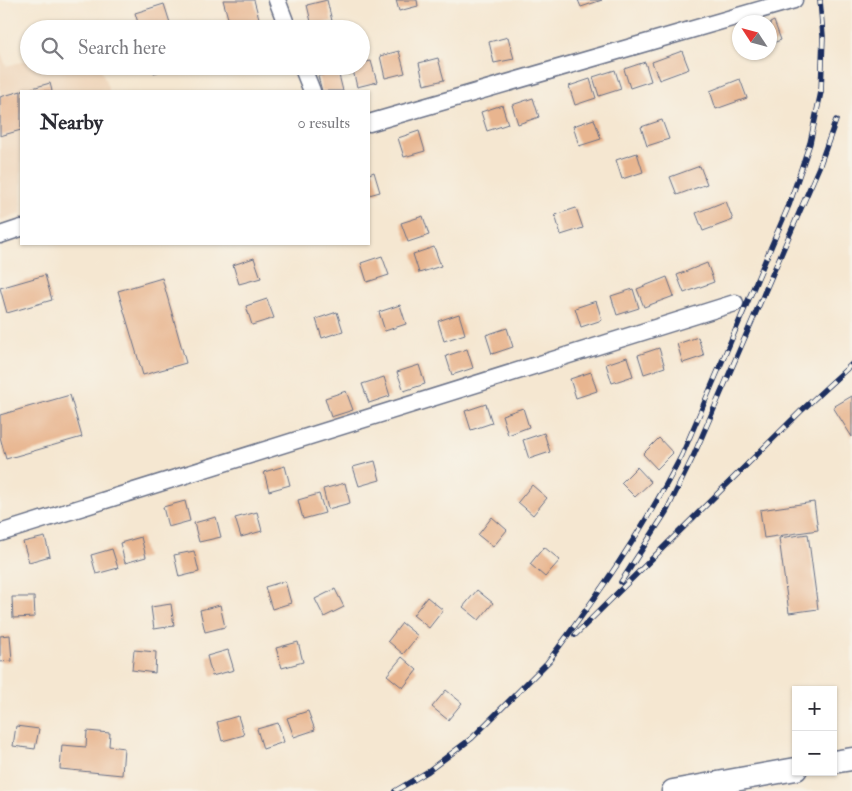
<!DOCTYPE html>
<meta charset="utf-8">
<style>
:root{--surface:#fff;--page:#f7f7f7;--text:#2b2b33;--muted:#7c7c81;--line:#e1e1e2}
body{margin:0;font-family:"IM FELL Double Pica",serif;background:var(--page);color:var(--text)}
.controls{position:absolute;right:15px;bottom:15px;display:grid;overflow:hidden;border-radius:0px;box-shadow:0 1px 4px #0004}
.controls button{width:45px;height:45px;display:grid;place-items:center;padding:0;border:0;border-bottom:1px solid var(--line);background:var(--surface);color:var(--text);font:25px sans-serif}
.compass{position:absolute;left:732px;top:15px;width:45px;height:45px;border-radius:50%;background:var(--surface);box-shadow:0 1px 4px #0004;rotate:306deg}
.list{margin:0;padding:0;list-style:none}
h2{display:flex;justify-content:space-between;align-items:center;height:65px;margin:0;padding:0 20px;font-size:21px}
h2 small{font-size:16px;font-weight:400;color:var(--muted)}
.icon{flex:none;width:28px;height:28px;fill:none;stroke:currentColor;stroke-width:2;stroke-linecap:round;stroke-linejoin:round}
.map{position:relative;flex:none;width:852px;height:791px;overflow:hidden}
.search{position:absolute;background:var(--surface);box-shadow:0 1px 4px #0004;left:20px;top:20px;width:350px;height:55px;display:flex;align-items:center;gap:12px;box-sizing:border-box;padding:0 18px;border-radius:28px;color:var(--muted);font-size:19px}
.panel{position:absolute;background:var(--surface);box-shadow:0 1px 4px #0004;left:20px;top:90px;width:350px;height:155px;border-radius:0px}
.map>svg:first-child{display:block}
.built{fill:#efd6bb}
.building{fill:#e8b58f}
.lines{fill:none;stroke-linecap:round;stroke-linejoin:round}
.street-casing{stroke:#676f86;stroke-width:19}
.secondary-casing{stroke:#676f86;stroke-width:25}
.street{stroke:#fff;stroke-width:16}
.secondary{stroke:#fff;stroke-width:22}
.rail-casing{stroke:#1b2f5e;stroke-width:5.5}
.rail{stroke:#f7f3e8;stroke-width:4;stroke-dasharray:11;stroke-linecap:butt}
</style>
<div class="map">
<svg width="852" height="791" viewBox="0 0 852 791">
<rect width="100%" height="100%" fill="#f7f3e8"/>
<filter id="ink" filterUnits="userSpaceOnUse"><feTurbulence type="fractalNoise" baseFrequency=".02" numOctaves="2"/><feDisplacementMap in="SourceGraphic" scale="10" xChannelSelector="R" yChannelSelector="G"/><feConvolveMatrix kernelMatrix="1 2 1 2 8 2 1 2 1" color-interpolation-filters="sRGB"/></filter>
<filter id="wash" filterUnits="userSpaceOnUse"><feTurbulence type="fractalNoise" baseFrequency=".0096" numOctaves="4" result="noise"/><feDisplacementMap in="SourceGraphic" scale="20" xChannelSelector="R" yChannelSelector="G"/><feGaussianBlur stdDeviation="1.12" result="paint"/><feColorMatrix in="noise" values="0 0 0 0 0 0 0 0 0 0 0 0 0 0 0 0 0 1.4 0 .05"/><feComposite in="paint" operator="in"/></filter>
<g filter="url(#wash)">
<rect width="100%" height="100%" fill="#f5e7d1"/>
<path class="built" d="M0,50L6,66L29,60V66H100L109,91H21V213L0,220Z"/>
<g id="blocks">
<path class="building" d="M223,0H254L262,29H231Z
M327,0L332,21L312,26L307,5Z
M396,0H417L418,6L399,11Z
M578,0H602L581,7Z
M164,4L172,29H140L135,13Z
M774,21L781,40L770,44V23Z
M508,37L514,59L494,63L489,42Z
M399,51L405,73L385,78L380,56Z
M682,51L689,69L659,80L652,62Z
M438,58L444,80L424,85L419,63Z
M371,61L377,82L357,87L352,66H361V63Z
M645,62L651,81L630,88L624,69Z
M152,66H174V67L154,73Z
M615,70L621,89L599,96L593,77Z
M338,71L343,91H322L318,76Z
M590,79L596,98L575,105L569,86Z
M740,79L747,98L716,109L710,91Z
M50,83L52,91H22Z
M21,91V130L0,136V97Z
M533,98L539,117L518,124L512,105Z
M502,105L508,124L487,131L481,112Z
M594,119L601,139L579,146L573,126Z
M662,120L669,139L647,146L641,127Z
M419,131L425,151L404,157L398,138Z
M637,153L643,172L622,179L616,160Z
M700,166L707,184L677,195L670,177Z
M374,172L380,192L369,195V174Z
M726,201L733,220L703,231L696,213Z
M576,208L583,228L561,235L555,215Z
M423,216L429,235L408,242L401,223Z
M434,247L441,266L419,273L413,254Z
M382,256L389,275L367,282L361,263Z
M254,258L261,278L239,284L233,265Z
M707,263L714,282L684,293L677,275Z
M45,275L52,300L7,313L0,288Z
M667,277L674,296L644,307L637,289Z
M162,278L186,363L143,375L118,291Z
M633,289L639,308L617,315L611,296Z
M267,299L274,318L252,325L246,306Z
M596,301L602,320L581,327L575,308Z
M400,305L406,324L385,331L379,312Z
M337,312L343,331L322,338L316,319Z
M459,314L465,334L444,341L438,321Z
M507,328L513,347L492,354L486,335Z
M698,337L704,356L683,363L677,344Z
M659,348L665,367L644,374L638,355Z
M467,349L473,368L452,375L446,356Z
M627,357L633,376L612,383L606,364Z
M419,365L425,384L404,391L397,372Z
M591,372L597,391L576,398L570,379Z
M384,377L390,396L369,403L362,384Z
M346,391L353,410L331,417L325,398Z
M70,395L82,437L6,459L0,437V415Z
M852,396V437L833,407Z
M486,404L492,423L471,430L465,411Z
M523,408L529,427L508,435L502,415Z
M544,433L550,452L529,459L523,440Z
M659,438L673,453L657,469L643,454Z
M375,461L380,480L359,486L353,467Z
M285,466L290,485L269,491L264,472Z
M637,467L651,482L635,497L621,483Z
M345,483L350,503L328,509L323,489Z
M532,485L547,498L533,515L518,502Z
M319,494L325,513L303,519L298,500Z
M185,501L190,521L168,527L163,507Z
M814,502L818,530L764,538L760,510Z
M257,512L262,531L241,537L235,518Z
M216,517L221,537L199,542L194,523Z
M492,517L507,530L493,547L478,535Z
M808,534L818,609L789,613L779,538Z
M45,537L50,556L29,562L23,542Z
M141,537L146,557L125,563L120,543Z
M544,547L560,560L545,577L530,564Z
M112,549L118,568L96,574L91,555Z
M194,551L199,572L179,577L174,555Z
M285,581L291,603L272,609L265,587Z
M335,589L344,607L324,617L315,599Z
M477,590L493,603L479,620L463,607Z
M12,597H34L35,617L13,618Z
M427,597L443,610L429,628L413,615Z
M171,604L174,626L154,629L151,607Z
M220,605L225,627L205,632L200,610Z
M402,623L418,636L403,654L388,641Z
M10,635L12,661L0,662V636Z
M298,642L303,662L282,668L276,648Z
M134,650L156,652L155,673L132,670Z
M228,650L234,670L212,676L207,656Z
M402,657L417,670L403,688L387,675Z
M446,690L462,703L448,720L432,707Z
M308,711L315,730L294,737L287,718Z
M238,716L244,735L222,741L217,722Z
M278,723L284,742L263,749L257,729Z
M16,726L39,729L35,749L13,746Z
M87,731L110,733L109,746L124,748L122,775L60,769L62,745L86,747Z"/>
</g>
</g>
<g filter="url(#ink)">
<use href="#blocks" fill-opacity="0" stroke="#676f86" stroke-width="1"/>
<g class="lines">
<g class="street-casing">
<path id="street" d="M277,0L288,29
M302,66L312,91
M369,123L794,0
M0,235L21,228
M0,533L735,303"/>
</g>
<g class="secondary-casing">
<path id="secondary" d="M833,762L852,759
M673,791L796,769"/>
</g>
<use href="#street" class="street"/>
<use href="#secondary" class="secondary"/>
<g class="rail-casing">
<path id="rail" d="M621,582L666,512L693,457L819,167L836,120
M575,635L801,411L852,364
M547,663C598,595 643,531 682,455L789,205L810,143L821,92L823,36L820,0
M395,791L427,772L472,738L552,658"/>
</g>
<use href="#rail" class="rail"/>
</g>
</g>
</svg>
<div class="controls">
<button>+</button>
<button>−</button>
</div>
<svg class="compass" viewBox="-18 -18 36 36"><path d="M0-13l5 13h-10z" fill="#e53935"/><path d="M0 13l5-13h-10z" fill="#7c7c81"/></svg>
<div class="search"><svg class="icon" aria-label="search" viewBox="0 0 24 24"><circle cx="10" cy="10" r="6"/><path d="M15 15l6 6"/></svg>Search here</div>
<section class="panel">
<h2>Nearby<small>0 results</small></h2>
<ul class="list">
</ul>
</section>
</div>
